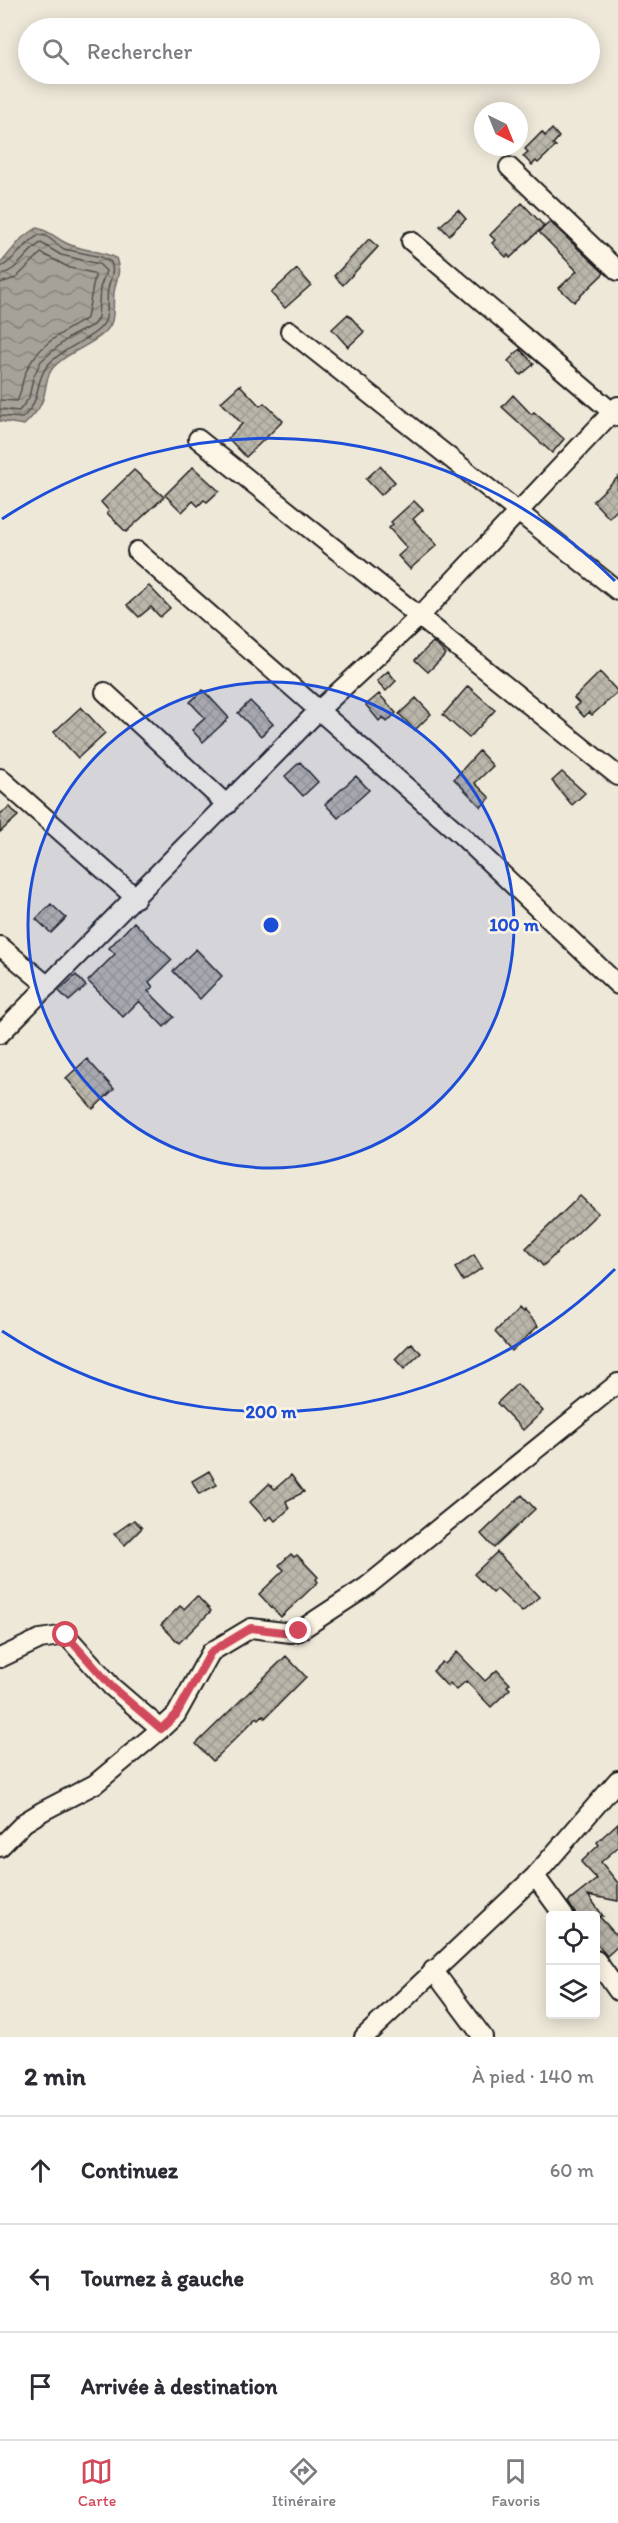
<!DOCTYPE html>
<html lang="fr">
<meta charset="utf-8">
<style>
:root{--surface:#fff;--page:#f7f7f7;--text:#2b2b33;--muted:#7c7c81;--line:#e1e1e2;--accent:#d1495b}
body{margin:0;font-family:Itim,sans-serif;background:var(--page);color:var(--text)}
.controls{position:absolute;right:18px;bottom:18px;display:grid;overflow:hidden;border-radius:6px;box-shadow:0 3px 15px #0003}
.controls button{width:54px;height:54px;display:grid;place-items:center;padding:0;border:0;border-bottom:2px solid var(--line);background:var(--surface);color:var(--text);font:30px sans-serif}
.compass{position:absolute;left:474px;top:102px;width:54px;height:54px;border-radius:50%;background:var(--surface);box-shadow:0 3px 15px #0003;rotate:137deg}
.stop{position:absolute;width:18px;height:18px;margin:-14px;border:4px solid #d1495b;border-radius:50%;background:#fff}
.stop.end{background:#d1495b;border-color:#fff;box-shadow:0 2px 6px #0008}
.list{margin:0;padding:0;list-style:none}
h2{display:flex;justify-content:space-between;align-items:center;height:78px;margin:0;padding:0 24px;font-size:26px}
h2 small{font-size:20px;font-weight:400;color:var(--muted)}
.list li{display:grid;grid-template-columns:39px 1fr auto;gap:18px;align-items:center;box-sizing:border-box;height:108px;padding:0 24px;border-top:2px solid var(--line)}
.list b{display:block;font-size:22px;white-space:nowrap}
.list em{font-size:20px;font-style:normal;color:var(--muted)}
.icon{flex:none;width:33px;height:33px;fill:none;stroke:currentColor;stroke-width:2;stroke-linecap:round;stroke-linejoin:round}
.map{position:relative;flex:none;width:618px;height:2037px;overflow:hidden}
.search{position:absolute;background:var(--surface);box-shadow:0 3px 15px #0003;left:18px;right:18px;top:18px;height:66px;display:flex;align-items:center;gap:15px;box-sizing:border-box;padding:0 21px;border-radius:33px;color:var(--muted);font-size:22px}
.sheet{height:402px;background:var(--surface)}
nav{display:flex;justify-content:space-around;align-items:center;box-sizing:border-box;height:84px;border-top:2px solid var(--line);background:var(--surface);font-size:16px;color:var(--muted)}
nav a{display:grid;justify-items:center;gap:3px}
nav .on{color:var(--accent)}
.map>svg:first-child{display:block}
.water{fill:url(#water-waves);stroke:#6f6c67;stroke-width:1.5}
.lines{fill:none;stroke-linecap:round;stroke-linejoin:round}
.shore{stroke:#54524e;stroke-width:1.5}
.building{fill:url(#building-cross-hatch);stroke:#1c1c1c;stroke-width:1.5}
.minor-casing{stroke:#1c1c1c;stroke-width:22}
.minor{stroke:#fcf5e5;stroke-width:18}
.route{stroke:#d1495b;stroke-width:8}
.ring{fill:none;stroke:#1d4ed8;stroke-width:3}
.centre{fill:#1d4ed8;stroke:#fcf5e5;stroke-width:3}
.ring-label{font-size:18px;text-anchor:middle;font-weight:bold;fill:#1d4ed8;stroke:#fcf5e5;stroke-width:5;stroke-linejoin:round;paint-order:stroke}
</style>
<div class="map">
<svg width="618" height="2037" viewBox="0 0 618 2037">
<defs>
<pattern id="water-waves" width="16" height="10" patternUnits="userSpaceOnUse" patternTransform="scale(1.5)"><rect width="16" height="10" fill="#a7a299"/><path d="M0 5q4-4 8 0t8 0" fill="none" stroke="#87837c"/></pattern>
<pattern id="building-cross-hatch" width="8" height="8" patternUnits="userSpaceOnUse" patternTransform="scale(1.5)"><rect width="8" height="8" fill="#bab6aa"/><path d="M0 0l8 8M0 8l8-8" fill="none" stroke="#9f9c92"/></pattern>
</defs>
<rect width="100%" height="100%" fill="#eee8d9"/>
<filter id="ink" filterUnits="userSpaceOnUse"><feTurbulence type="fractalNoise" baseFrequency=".0167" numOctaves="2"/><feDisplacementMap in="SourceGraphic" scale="12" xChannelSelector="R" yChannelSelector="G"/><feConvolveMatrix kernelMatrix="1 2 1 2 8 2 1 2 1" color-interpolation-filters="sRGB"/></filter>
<g filter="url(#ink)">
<path class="water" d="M37,228C50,231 56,238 66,243C82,251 100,250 116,258C122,276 116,276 114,293C113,302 114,313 112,321C106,342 67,350 52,369C44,380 47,393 41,404C37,413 30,419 24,425L0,421V264L22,238Z"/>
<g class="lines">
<path class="shore" d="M0,267C10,265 27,241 39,235L46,236L64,249L101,257L111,262C115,273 110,278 108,289C106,299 109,312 105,321C99,337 62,347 47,366C33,385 43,399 22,418L0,416
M0,274C17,273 26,251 41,243L61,255L99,264L106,271L100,288L98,318L93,325L68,338L41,361L33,378L29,398L19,411L0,409
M0,283L16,278L41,253L70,268L93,273L95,275L87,318C62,333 36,345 25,374C21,383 22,392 17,401L0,400"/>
</g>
<path class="building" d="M552,129L559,137L553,144L556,146L538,163L536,161L532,165L523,156L528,152L525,149L542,132L545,136Z
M522,203L544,226L510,258L508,255L506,257L492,243L495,240L490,235Z
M458,210L466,219L449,235L440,226Z
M550,222L604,273L574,302L559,288L577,271L539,232Z
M369,239L378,247L343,285L334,276Z
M297,269L311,285L285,308L271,293Z
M348,314L364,332L348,347L332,329Z
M520,349L534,364L521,375L508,361Z
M240,385L260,406L264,403L283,421L246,457L228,438L242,424L221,402Z
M513,395L531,414L534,412L564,439L552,453L502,407Z
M380,466L395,482L381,495L366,479Z
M193,467L219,491L207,502L204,500L198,506L193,501L182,512L165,495Z
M134,470L164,497L126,532L107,513L109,511L101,502Z
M618,477V509L609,518L593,501Z
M414,501L423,510L413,519L437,545L410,569L398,556L407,548L389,528L393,524L391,522Z
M149,586L170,608L160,617L151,607L139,617L127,605Z
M433,642L446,654L428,672L415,660Z
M388,671L396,681L386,691L377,681Z
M600,672L618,692L592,715L589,712L584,717L575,707L579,703L574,698Z
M468,686L495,710L469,738L443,715Z
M203,690L229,718L203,742L192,730L205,718L190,702Z
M379,694L396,713L387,722L383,717L379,721L366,705Z
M416,698L431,714L415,730L399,714Z
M250,701L273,724L261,736L238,713Z
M81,707L105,733L78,758L54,732Z
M479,751L493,766L475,783L490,798L481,807L454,779Z
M300,762L318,782L303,796L285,776Z
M562,772L585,793L572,805L552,781Z
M356,776L369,790L338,818L325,804Z
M10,807L18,816L0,832V814Z
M51,904L66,918L51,933L36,919Z
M134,922L172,960L149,982L153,987L148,991L174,1017L164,1027L139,1001L123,1017L88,981L115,954L109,948Z
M196,949L222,976L200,999L173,971Z
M76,975L86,986L69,1001L59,991Z
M87,1059L114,1089L93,1109L66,1078Z
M580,1196L598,1213L543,1266L526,1248Z
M474,1255L482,1268L463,1281L455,1268Z
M518,1308L522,1312L523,1310L538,1326L512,1351L495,1332Z
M411,1343L421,1353L404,1369L395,1359Z
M517,1384L543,1411L523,1430L497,1403Z
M209,1471L217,1485L199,1494L192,1481Z
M291,1475L304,1492L286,1501L289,1509L275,1521L271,1516L266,1520L250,1502L269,1484L275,1489Z
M522,1495L535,1509L494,1548L481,1534Z
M134,1520L142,1528L125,1545L114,1534Z
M497,1552L539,1597L522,1612L497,1589L493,1593L474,1574Z
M291,1554L294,1557L297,1555L318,1577L316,1579L318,1582L281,1617L259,1594L284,1570L279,1565Z
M197,1596L211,1611L179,1643L161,1625L180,1606L184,1609Z
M457,1652L485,1681L497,1670L510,1684L507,1686L510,1689L491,1707L466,1681L456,1690L450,1683L447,1686L433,1671L442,1662L445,1664Z
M286,1656L306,1677L265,1718L263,1715L259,1719L257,1717L213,1761L196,1744Z
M618,1823V1847L601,1862L618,1883V1901L588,1895L603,1916H599L618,1937V1946L607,1956L596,1943V1916H577L568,1902L597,1879L581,1862L599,1845L597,1842Z"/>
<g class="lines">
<g class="minor-casing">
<path id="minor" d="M509,167L618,271
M411,241L618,417
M290,331L618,591
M198,439L618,776
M137,551L461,835L618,985
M105,692L227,805
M0,778L136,898
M0,946L48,986
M0,1034L319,710L420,616L618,406
M0,1658L40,1639L66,1635L112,1687L161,1729L176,1715L211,1652L251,1628L291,1633L299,1631L366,1587L618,1383
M0,1847L25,1822L43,1811L95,1784L161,1729
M535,1876L564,1916
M596,1960L618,1991
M433,1970L483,2037
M364,2037L535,1876L618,1780"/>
</g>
<use href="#minor" class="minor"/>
</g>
</g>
<g class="lines" filter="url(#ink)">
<path class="route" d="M66,1635L112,1687L161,1729L176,1715L211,1652L251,1628L291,1633L299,1631"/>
</g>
<circle cx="271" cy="925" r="243" fill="#1d4ed8" fill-opacity=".12"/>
<g class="ring">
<circle cx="271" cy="925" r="243"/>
<path d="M615 1269A487 487 0 0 1 2 1331M2 519A487 487 0 0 1 615 581"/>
</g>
<circle cx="271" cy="925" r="9" class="centre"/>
<g class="ring-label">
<text x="514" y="931">100 m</text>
<text x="271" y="1418">200 m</text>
</g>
</svg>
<div class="controls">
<button><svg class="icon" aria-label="locate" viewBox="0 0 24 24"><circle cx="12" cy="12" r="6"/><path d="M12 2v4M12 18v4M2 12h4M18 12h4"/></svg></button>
<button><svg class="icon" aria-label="layers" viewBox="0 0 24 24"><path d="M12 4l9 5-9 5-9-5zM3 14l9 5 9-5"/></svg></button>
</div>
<svg class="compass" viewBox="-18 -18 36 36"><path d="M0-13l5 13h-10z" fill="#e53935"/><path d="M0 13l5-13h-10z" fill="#7c7c81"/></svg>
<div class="stop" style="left:66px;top:1635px"></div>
<div class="stop end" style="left:299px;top:1631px"></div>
<div class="search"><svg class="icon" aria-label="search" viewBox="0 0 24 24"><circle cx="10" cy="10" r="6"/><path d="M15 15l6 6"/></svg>Rechercher</div>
</div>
<section class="sheet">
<h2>2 min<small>À pied · 140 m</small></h2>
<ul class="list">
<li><svg class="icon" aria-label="ahead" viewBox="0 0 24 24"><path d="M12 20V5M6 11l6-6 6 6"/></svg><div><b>Continuez</b></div><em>60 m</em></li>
<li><svg class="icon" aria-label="left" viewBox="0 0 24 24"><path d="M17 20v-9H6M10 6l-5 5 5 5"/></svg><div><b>Tournez à gauche</b></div><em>80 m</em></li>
<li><svg class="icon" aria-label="arrive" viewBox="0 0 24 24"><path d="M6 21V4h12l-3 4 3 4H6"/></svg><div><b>Arrivée à destination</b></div></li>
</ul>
</section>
<nav>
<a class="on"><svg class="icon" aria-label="map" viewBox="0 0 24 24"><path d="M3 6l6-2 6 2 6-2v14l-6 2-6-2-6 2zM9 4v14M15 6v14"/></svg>Carte</a>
<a><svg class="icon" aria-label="directions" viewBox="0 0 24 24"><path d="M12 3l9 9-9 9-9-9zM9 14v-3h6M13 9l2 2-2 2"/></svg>Itinéraire</a>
<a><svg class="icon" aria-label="saved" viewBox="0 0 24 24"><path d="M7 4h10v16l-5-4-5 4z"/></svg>Favoris</a>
</nav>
